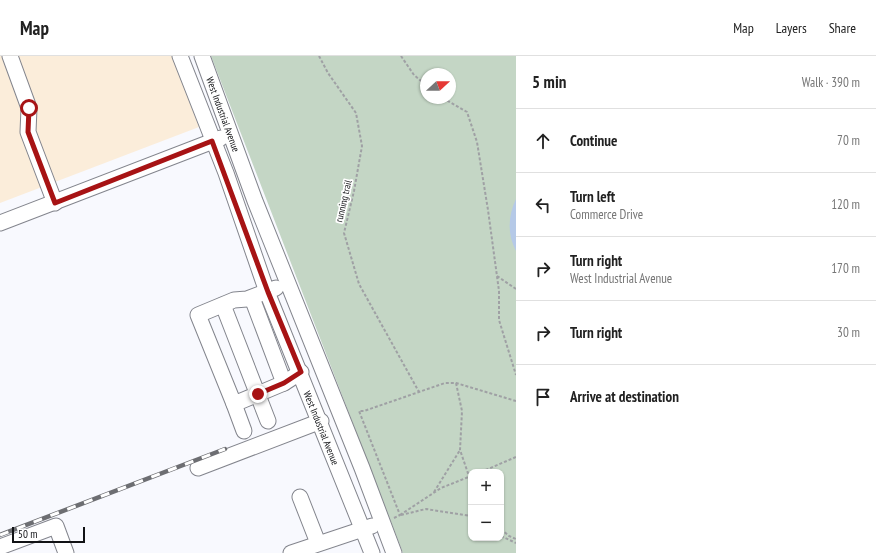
<!DOCTYPE html>
<meta charset="utf-8">
<style>
:root{--surface:#fff;--page:#f2f2f2;--text:#222;--muted:#767676;--line:#e0e0e0}
body{margin:0;font-family:"PT Sans Narrow",sans-serif;background:var(--page);color:var(--text)}
.controls{position:absolute;right:12px;bottom:12px;display:grid;overflow:hidden;border-radius:8px;box-shadow:0 1px 3px #0004}
.controls button{width:36px;height:36px;display:grid;place-items:center;padding:0;border:0;border-bottom:1px solid var(--line);background:var(--surface);color:var(--text);font:20px sans-serif}
.compass{position:absolute;left:420px;top:12px;width:36px;height:36px;border-radius:50%;background:var(--surface);box-shadow:0 1px 3px #0004;rotate:69deg}
.scale{position:absolute;left:12px;bottom:10px;width:73px;box-sizing:border-box;padding-left:4px;border:2px solid #111215;border-top:0;font-size:11px;line-height:14px;white-space:nowrap;color:#111215;-webkit-text-stroke:3px #fff;paint-order:stroke}
.stop{position:absolute;width:12px;height:12px;margin:-9px;border:3px solid #a71314;border-radius:50%;background:#fff}
.stop.end{background:#a71314;border-color:#fff;box-shadow:0 1px 4px #0008}
.list{margin:0;padding:0;list-style:none}
h2{display:flex;justify-content:space-between;align-items:center;height:52px;margin:0;padding:0 16px;font-size:17px}
h2 small{font-size:13px;font-weight:400;color:var(--muted)}
.list li{display:grid;grid-template-columns:26px 1fr auto;gap:12px;align-items:center;box-sizing:border-box;height:64px;padding:0 16px;border-top:1px solid var(--line)}
.list b{display:block;font-size:15px;white-space:nowrap}
.list p{margin:0;font-size:13px;white-space:nowrap;color:var(--muted)}
.list em{font-size:13px;font-style:normal;color:var(--muted)}
.icon{flex:none;width:22px;height:22px;fill:none;stroke:currentColor;stroke-width:2;stroke-linecap:round;stroke-linejoin:round}
.map{position:relative;flex:none;width:516px;height:497px;overflow:hidden}
header{display:flex;align-items:center;gap:24px;box-sizing:border-box;height:56px;padding:0 20px;background:var(--surface);border-bottom:1px solid var(--line)}
header strong{font-size:19px}
nav{display:flex;gap:22px;margin-inline-start:auto;font-size:14px}
main{display:flex}
aside{flex:1;background:var(--surface)}
.map>svg:first-child{display:block}
.industrial{fill:#fbedda}
.green{fill:#c4d6c5;fill-rule:evenodd}
.water{fill:#b5c9e7}
.lines{fill:none;stroke-linecap:round;stroke-linejoin:round}
.minor-casing{stroke:#83858d;stroke-width:17}
.path{stroke:#9fa0a4;stroke-width:2;stroke-dasharray:3 2;stroke-linecap:butt}
.minor{stroke:#fff;stroke-width:15}
.rail-casing{stroke:#6d6e72;stroke-width:4.5}
.rail{stroke:#fff;stroke-width:3;stroke-dasharray:9;stroke-linecap:butt}
.route{stroke:#a71314;stroke-width:5}
.labels{text-anchor:middle;stroke-width:3.5;stroke-linejoin:round;paint-order:stroke}
.street-label{font-size:10px;fill:#111215;stroke:#fff}
</style>
<header>
<strong>Map</strong>
<nav><a>Map</a><a>Layers</a><a>Share</a></nav>
</header>
<main>
<div class="map">
<svg width="516" height="497" viewBox="0 0 516 497">
<rect width="100%" height="100%" fill="#f8f9fe"/>
<path class="industrial" d="M0,0H172L199,71L0,147Z"/>
<path class="green" d="M211,0H516V497H403ZM426,18H450V42H426ZM471,416H501V482H471Z"/>
<path class="water" d="M516,143V195C507,178 508,160 516,143Z"/>
<g class="lines">
<g class="minor-casing">
<g id="minor">
<path d="M10,0L29,52L28,76L55,147"/>
<path id="s1" d="M180,0L226,117L267,236L372,497"/>
<path id="s2" d="M202,0L255,145L362,412L394,497"/>
<path d="M0,167L221,82"/>
<path d="M276,232L247,243L234,244L198,259L234,348L284,327L301,316"/>
<path d="M252,242L284,327"/>
<path d="M223,249L268,365"/>
<path d="M234,348L244,375"/>
<path d="M198,412L321,365"/>
<path d="M300,441L318,487"/>
<path d="M0,491L56,470L66,497"/>
<path d="M291,497L372,470"/>
</g>
</g>
<path class="path" d="M319,0L328,17L356,57L362,90L354,135L344,177L359,228L419,336
M401,0L414,19L426,29
M443,42L467,56L477,86L488,154L499,235V264L516,319
M497,220L516,233
M456,327L462,355L460,394L471,426
M481,416L516,401
M434,436L460,394
M400,459L441,432L471,420
M401,459L426,453L471,460
M394,462L400,459L359,355H364L445,327H456L516,345
M501,473L509,480L516,483
M501,480L516,487"/>
<use href="#minor" class="minor"/>
<g class="rail-casing">
<path id="rail" d="M0,479L225,393"/>
</g>
<use href="#rail" class="rail"/>
</g>
<g class="lines">
<path class="route" d="M29,52L28,76L55,147L212,85L268,236L301,316L284,327L258,338"/>
</g>
<g class="labels">
<g class="street-label">
<text dy="4" stroke="none"><textPath href="#s2" startOffset="62">West Industrial Avenue</textPath></text>
<text transform="translate(343 145) rotate(-77)" y="4">running trail</text>
<text dy="4" stroke="none"><textPath href="#s1" startOffset="398">West Industrial Avenue</textPath></text>
</g>
</g>
</svg>
<div class="controls">
<button>+</button>
<button>−</button>
</div>
<svg class="compass" viewBox="-18 -18 36 36"><path d="M0-13l5 13h-10z" fill="#e53935"/><path d="M0 13l5-13h-10z" fill="#767676"/></svg>
<div class="scale">50 m</div>
<div class="stop" style="left:29px;top:52px"></div>
<div class="stop end" style="left:258px;top:338px"></div>
</div>
<aside>
<h2>5 min<small>Walk · 390 m</small></h2>
<ul class="list">
<li><svg class="icon" aria-label="ahead" viewBox="0 0 24 24"><path d="M12 20V5M6 11l6-6 6 6"/></svg><div><b>Continue</b></div><em>70 m</em></li>
<li><svg class="icon" aria-label="left" viewBox="0 0 24 24"><path d="M17 20v-9H6M10 6l-5 5 5 5"/></svg><div><b>Turn left</b><p>Commerce Drive</p></div><em>120 m</em></li>
<li><svg class="icon" aria-label="right" viewBox="0 0 24 24"><path d="M7 20v-9h11M14 6l5 5-5 5"/></svg><div><b>Turn right</b><p>West Industrial Avenue</p></div><em>170 m</em></li>
<li><svg class="icon" aria-label="right" viewBox="0 0 24 24"><path d="M7 20v-9h11M14 6l5 5-5 5"/></svg><div><b>Turn right</b></div><em>30 m</em></li>
<li><svg class="icon" aria-label="arrive" viewBox="0 0 24 24"><path d="M6 21V4h12l-3 4 3 4H6"/></svg><div><b>Arrive at destination</b></div></li>
</ul>
</aside>
</main>
